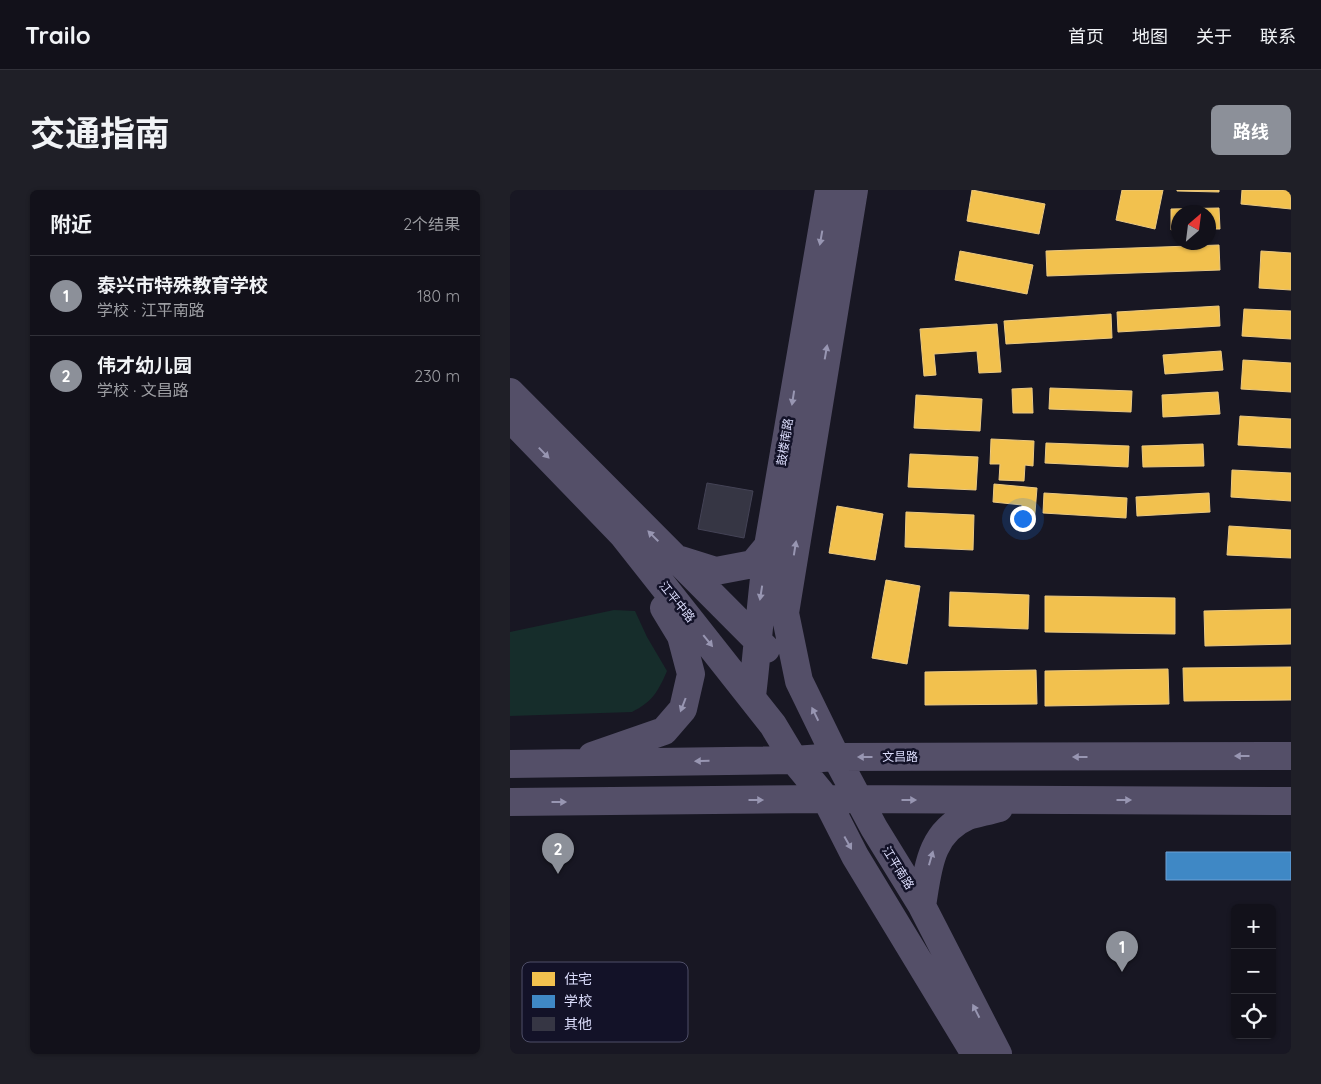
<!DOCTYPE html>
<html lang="zh">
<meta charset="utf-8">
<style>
:root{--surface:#12111a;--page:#1f1f27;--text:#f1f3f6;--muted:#9c9da2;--line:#313139;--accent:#8c9099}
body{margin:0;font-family:Quicksand,"Noto Sans SC",sans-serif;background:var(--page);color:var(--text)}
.controls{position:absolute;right:15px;bottom:15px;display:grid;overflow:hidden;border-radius:8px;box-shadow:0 1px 4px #0004}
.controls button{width:45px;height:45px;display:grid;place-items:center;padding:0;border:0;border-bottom:1px solid var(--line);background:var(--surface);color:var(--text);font:25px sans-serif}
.compass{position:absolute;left:661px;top:15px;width:45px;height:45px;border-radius:50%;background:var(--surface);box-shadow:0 1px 4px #0004;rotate:28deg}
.you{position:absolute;left:512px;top:328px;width:18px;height:18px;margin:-12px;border:4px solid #fff;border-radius:50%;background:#1a73e8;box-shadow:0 0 0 8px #1a73e833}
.badge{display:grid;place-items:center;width:32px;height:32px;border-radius:50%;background:var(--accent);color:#fff;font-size:16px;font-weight:700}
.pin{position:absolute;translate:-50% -41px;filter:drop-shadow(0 1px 2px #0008)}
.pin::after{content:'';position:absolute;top:26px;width:18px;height:15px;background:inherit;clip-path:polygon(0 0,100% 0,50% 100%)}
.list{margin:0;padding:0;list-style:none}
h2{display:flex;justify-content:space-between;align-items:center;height:65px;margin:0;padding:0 20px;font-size:21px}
h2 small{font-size:16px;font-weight:400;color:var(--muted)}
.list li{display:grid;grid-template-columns:32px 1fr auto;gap:15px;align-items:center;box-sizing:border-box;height:80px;padding:0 20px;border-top:1px solid var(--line)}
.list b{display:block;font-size:19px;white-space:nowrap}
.list p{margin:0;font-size:16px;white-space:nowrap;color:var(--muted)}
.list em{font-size:16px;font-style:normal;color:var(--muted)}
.icon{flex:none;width:28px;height:28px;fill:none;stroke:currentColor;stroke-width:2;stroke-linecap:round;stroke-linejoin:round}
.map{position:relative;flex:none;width:781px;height:864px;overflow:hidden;border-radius:8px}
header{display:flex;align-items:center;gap:30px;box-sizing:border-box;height:70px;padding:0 25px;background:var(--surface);border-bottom:1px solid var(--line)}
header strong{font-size:24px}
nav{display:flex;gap:28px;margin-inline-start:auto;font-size:18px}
.intro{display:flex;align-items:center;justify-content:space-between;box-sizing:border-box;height:120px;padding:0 30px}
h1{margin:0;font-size:35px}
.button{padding:12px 22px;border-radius:8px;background:var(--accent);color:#fff;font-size:18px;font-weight:700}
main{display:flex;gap:30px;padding:0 30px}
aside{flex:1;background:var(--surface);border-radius:8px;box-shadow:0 1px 4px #0004}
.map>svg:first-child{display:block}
.green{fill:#162d2b}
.homes{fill:#f2c14e;stroke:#ebc982}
.schools{fill:#3f88c5;stroke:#6ea2d6}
.building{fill:#363644;stroke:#444356}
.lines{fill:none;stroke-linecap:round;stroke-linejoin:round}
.major{stroke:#544f68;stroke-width:28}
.oneway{fill:#9896b2}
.labels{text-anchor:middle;stroke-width:5;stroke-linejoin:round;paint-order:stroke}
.street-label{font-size:12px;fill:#dcddfc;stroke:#131228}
.key{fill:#131228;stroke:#4f4f68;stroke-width:1}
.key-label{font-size:14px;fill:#dcddfc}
</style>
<header>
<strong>Trailo</strong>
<nav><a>首页</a><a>地图</a><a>关于</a><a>联系</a></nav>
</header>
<div class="intro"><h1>交通指南</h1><a class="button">路线</a></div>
<main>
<aside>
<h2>附近<small>2个结果</small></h2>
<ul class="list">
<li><span class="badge">1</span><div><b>泰兴市特殊教育学校</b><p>学校 · 江平南路</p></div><em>180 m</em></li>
<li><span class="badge">2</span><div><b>伟才幼儿园</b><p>学校 · 文昌路</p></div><em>230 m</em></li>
</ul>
</aside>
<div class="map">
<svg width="781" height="864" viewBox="0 0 781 864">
<rect width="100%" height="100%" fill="#181723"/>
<path class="green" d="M104,420L125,421L137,447L157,481C148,502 142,512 122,522L0,526V442Z"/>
<path class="homes" d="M462,0L535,14L529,44L457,31Z
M612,0H653L645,39L606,30Z
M667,0H709V2L667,1Z
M732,0H781V19L731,14Z
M709,18L710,39H698V22H668V40H661V19Z
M709,55L710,80L537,86L536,61Z
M450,61L523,75L517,104L445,90Z
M751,61L781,63V100L749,98Z
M709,116L710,136L608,142L607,122Z
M734,119L781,121V149L732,146Z
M601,124L602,148L496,154L494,131Z
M487,134L491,182L469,183L467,161L424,164L426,185L414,186L410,139Z
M711,161L713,180L655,184L653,165Z
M733,170L781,173V202L731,199Z
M522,198L523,223H503L502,199Z
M540,198L622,201L621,222L539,219Z
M708,202L710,224L653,227L652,205Z
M406,205L472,209L470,241L404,238Z
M730,226L781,229V258L728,255Z
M481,249L524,251L523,276L515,275L514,291L489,290L490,274H480Z
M536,253L619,256L618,277L535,273Z
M693,254L694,276L633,277L632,256Z
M400,264L468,267L466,300L398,297Z
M722,280L781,283V311L721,307Z
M484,294L527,298L524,335L511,333L512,315L483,312Z
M534,303L617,308L616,328L533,323Z
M699,303L700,322L627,326L626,307Z
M327,316L373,324L365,370L319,363Z
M396,322L464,325L463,360L395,357Z
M719,336L781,340V368L717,365Z
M376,390L410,396L397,474L362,468Z
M440,402L519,405L518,439L439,436Z
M535,406L665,408V444L535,442Z
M781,419V454L695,456L694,421Z
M781,477V510L674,511L673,478Z
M658,479L659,514L535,516V481Z
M526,480L527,514L415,515V482Z"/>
<path class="schools" d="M656,662H781V690H656Z"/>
<path class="building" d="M197,293L243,301L234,348L188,339Z"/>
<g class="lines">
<path class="major" d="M344,0L275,423L289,491L326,567L364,638L412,716L488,864
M0,202L256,459
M0,228L113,345L263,535L284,570L316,609L345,666L465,864
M171,370L206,381L243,374L258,356
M242,506C248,456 251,406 258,356L319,0
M82,566L154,541L173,519L181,484L171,446L154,418
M0,574L284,570L326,567L781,566
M0,612L316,609L781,611
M412,716C418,680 419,643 458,626C468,623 479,621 489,618"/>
</g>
<defs><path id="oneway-solid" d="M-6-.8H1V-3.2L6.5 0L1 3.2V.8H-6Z" transform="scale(1.25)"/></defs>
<g class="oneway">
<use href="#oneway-solid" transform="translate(311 48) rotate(100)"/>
<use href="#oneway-solid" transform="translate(316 162) rotate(-80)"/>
<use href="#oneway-solid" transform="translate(283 208) rotate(99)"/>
<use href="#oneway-solid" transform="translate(34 263) rotate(46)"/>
<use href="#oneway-solid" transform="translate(143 346) rotate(-135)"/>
<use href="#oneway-solid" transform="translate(285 358) rotate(-81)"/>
<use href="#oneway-solid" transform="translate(251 403) rotate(99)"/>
<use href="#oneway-solid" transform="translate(198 451) rotate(51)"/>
<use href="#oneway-solid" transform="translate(173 515) rotate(111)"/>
<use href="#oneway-solid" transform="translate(305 524) rotate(-116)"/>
<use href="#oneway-solid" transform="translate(732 566) rotate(180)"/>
<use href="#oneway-solid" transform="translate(355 567) rotate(180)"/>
<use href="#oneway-solid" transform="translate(570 567) rotate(180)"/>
<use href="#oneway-solid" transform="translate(192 571) rotate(179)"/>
<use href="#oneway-solid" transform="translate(246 610)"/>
<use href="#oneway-solid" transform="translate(399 610)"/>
<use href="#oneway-solid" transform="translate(614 610)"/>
<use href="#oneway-solid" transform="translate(49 612)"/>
<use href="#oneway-solid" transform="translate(338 653) rotate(61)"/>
<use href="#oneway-solid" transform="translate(421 668) rotate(-74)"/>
<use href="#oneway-solid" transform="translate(466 821) rotate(-117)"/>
</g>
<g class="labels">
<g class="street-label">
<text transform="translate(275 252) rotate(-81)" y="4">鼓楼南路</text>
<text transform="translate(167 412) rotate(51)" y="4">江平中路</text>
<text x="390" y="571">文昌路</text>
<text transform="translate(388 678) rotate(58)" y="4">江平南路</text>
</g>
</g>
<rect x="12" y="772" width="166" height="80" rx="8" class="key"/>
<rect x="22" y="782" width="23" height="14" fill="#f2c14e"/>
<rect x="22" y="805" width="23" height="13" fill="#3f88c5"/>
<rect x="22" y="827" width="23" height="14" fill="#363644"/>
<g class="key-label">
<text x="54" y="794">住宅</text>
<text x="54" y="816">学校</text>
<text x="54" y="839">其他</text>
</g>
</svg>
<div class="controls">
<button>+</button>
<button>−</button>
<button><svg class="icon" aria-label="locate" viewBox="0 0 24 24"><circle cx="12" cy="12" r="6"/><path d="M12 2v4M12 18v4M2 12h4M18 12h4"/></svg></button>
</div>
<svg class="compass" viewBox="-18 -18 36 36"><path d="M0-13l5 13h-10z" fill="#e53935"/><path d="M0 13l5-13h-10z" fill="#9c9da2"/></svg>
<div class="you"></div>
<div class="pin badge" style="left:612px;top:782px">1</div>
<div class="pin badge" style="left:48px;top:684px">2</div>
</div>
</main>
